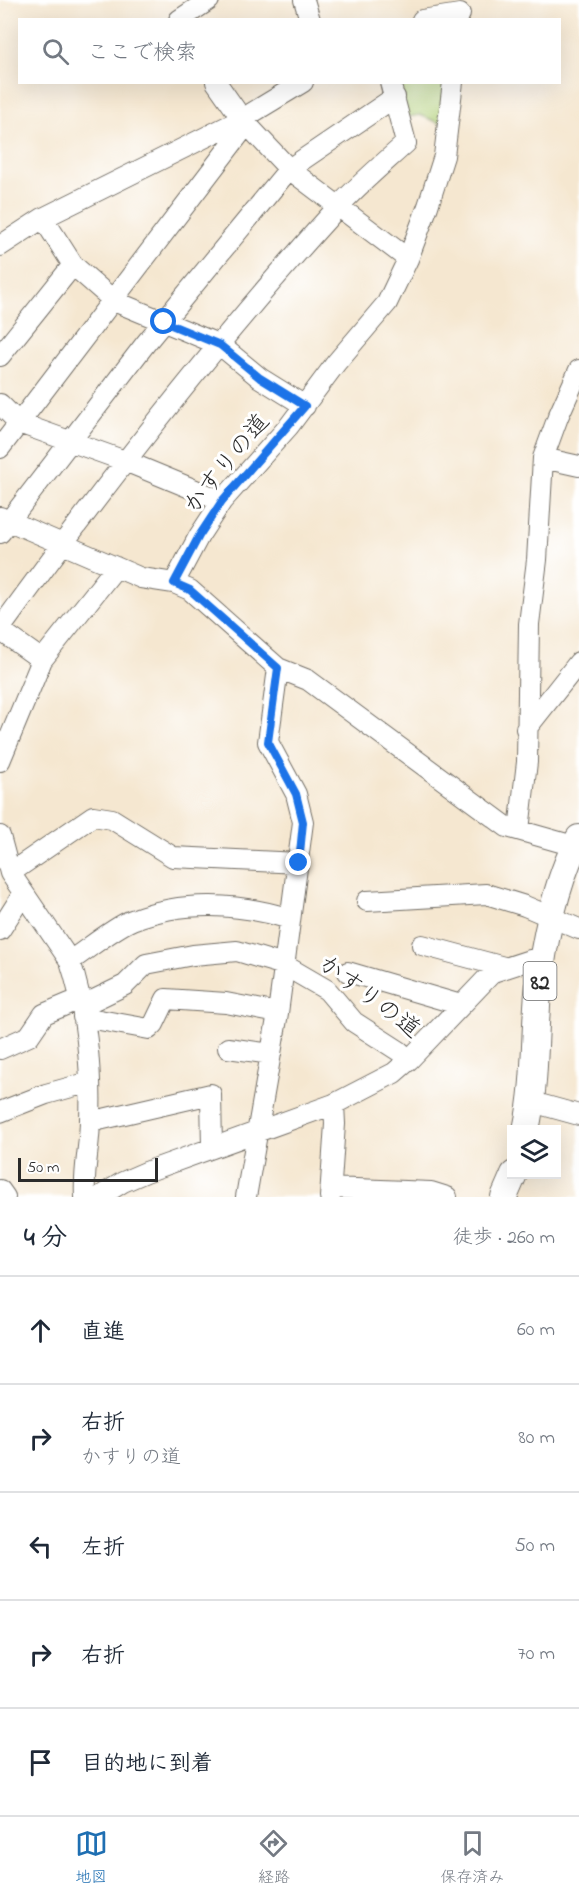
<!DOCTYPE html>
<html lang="ja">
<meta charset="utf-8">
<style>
:root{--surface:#fff;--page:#f2f2f3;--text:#1f2937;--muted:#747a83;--line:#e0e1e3;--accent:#1f6fb2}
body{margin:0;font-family:"Indie Flower","Klee One",sans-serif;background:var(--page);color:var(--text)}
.controls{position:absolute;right:18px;bottom:18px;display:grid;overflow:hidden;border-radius:0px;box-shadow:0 6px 24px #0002}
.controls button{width:54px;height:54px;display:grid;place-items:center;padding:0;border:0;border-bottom:2px solid var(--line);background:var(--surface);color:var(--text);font:30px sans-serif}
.scale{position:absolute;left:18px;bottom:15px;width:140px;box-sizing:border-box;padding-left:6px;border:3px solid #2b2b2b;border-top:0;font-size:16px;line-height:21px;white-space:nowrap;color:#2b2b2b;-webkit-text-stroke:4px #fff;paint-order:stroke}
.stop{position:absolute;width:18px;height:18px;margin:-14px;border:4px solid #1a73e8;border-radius:50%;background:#fff}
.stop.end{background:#1a73e8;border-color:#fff;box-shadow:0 2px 6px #0008}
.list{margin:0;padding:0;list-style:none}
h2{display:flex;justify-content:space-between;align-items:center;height:78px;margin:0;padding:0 24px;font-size:26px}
h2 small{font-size:20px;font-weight:400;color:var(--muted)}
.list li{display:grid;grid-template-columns:39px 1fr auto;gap:18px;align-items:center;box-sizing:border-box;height:108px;padding:0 24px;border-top:2px solid var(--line)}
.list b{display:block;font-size:22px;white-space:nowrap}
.list p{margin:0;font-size:20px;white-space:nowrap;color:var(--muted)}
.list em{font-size:20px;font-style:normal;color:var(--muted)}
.icon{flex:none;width:33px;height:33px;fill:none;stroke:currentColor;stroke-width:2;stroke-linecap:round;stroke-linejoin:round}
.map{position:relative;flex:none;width:579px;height:1197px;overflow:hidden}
.search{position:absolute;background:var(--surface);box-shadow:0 6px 24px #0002;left:18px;right:18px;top:18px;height:66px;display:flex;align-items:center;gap:15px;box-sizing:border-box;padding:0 21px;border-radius:0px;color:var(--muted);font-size:22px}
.sheet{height:618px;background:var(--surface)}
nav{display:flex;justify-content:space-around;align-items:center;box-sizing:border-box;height:84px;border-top:2px solid var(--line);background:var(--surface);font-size:16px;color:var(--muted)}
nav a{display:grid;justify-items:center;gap:3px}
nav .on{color:var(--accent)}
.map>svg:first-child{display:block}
.green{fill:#b0cf77;stroke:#6e7d51;stroke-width:1.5}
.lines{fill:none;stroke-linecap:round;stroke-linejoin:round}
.minor-casing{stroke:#726d65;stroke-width:22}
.major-casing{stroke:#726d65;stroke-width:28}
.minor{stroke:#fff;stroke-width:20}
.major{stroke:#fff;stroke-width:26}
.route{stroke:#1a73e8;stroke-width:8}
.labels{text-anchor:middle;stroke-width:6;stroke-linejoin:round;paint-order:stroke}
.shield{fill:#fff;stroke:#6b6b6b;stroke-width:1.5}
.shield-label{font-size:22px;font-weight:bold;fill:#2b2b2b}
.street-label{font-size:24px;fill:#2b2b2b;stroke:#fff}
</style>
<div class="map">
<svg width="579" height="1197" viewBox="0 0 579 1197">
<rect width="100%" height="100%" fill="#fff"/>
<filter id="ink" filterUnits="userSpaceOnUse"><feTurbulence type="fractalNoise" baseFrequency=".0167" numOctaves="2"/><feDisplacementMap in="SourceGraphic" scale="12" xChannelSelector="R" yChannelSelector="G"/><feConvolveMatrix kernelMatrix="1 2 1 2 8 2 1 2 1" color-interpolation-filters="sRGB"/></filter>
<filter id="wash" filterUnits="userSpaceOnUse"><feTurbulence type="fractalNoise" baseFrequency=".008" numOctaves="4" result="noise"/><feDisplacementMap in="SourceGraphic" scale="24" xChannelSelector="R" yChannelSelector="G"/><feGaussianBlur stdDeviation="1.35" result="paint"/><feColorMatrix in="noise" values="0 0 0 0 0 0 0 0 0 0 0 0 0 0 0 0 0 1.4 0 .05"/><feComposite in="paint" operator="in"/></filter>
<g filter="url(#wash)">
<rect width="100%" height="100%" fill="#f5e7d0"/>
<path class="green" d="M397,83H446L442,124L420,115L407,117Z"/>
</g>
<g filter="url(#ink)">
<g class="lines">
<g class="minor-casing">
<path id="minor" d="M304,0L310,20
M179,20L209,0
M422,20L460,14
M216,82L242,119L289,169L408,259
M43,218L73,265L114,301L220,345L260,378L305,406
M0,246L43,218L242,119L303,82
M0,356L73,265
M0,404L19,423L125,461L222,501
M0,448L247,124
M543,458L579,466
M0,517L141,578L174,583L190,590L278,668L308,680L507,827L574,846
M0,533L146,343L289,169L395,97
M174,583L199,536L222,501L289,426L336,363L387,303L408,259L428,206L444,156L453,82
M0,629C105,484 216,341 337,208C358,185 383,164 406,143L390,82
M0,630L42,660
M526,729L579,662
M0,761L42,660L116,567
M519,830L527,762L529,624L537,560L543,458L558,417L579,370
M0,836L10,873L70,961C86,1009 92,1069 90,1119C90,1146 83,1170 85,1197
M10,873L93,816L112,819L173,857L299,863
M367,901L486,894L525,906L579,929
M0,930L23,894
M422,945L504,967
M70,961C88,949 113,928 132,920C183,900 239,903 290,919
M348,972L461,1005
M83,1017L149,1029L154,1024L166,999L226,1003L278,1013
M228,1048L271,1054
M0,1049L29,1036L44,1014L70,1003L94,1000L125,985L146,964L193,955L237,951L284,965L327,990L354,1022L399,1051L409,1060
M532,1102L579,1115
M0,1112L46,1094L90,1082
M90,1122L211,1094L212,1148
M331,1188L431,1192L447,1197
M0,1190L5,1197
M99,1197L123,1182L146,1172L334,1104L394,1073L409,1060L493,972L530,960L543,959
M246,1197L278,1013L303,822L296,794L268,742L278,668
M330,1197L335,1124L334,1104"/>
</g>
<g class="major-casing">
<path id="major" d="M526,1130C536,1085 534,1039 538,993C543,945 556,880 579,838
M504,1197L514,1174"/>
</g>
<use href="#minor" class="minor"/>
<use href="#major" class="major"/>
</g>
</g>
<g class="lines" filter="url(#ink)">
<path class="route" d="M164,322L220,345L260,378L305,406L222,501L199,536L174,583L190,590L278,668L268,742L296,794L303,822L299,863"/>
</g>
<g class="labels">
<rect class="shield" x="523.5" y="962" width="33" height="38" rx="4.5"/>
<g class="shield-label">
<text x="540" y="989">82</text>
</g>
<g class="street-label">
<text transform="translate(226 463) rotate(-51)" y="8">かすりの道</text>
<text transform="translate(370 996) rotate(37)" y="8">かすりの道</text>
</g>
</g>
</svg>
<div class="controls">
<button><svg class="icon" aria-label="layers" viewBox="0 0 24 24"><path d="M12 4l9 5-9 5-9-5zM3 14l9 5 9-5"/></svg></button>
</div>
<div class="scale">50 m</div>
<div class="stop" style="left:164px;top:322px"></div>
<div class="stop end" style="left:299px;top:863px"></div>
<div class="search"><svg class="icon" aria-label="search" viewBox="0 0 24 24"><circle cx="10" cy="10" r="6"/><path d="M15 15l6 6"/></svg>ここで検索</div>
</div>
<section class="sheet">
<h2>4 分<small>徒歩 · 260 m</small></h2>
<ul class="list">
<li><svg class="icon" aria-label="ahead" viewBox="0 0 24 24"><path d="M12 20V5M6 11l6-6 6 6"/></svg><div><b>直進</b></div><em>60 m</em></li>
<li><svg class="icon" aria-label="right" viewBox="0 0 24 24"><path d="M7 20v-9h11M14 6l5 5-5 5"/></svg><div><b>右折</b><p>かすりの道</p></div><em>80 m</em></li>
<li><svg class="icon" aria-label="left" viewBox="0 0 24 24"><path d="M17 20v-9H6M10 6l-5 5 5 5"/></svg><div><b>左折</b></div><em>50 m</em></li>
<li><svg class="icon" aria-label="right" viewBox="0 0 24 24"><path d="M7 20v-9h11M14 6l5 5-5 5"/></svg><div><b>右折</b></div><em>70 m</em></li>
<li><svg class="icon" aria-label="arrive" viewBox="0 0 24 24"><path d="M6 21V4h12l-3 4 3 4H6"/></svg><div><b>目的地に到着</b></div></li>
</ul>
</section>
<nav>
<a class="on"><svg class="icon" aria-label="map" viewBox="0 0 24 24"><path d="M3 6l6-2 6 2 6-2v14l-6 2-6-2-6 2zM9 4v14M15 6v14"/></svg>地図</a>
<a><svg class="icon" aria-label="directions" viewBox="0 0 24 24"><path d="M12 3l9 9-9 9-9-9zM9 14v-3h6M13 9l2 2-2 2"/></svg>経路</a>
<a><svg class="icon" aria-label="saved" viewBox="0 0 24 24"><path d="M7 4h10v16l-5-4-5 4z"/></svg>保存済み</a>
</nav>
